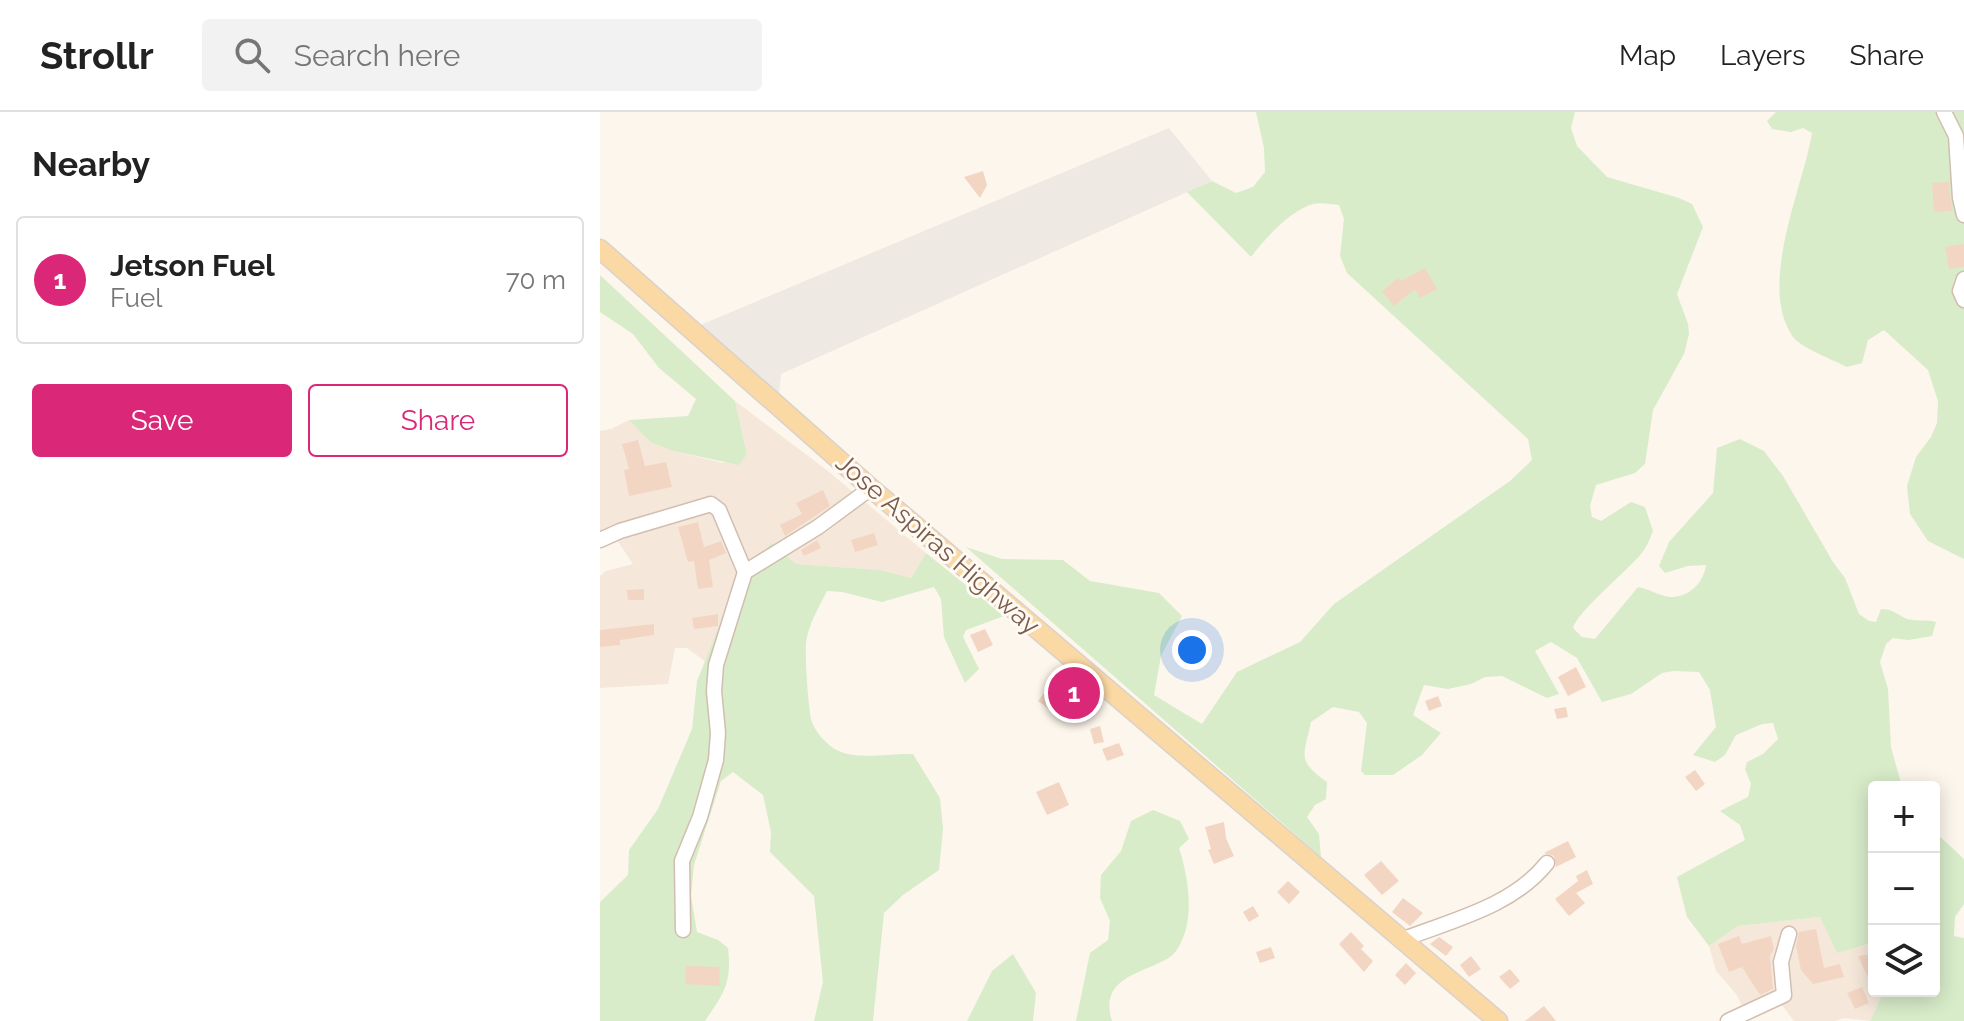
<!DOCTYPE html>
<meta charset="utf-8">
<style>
:root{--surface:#fff;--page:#f2f2f2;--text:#222;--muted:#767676;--line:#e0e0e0;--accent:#db2777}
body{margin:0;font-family:Raleway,sans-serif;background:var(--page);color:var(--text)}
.controls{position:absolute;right:24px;bottom:24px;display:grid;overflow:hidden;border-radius:8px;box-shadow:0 4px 20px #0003}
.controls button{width:72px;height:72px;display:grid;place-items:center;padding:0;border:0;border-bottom:2px solid var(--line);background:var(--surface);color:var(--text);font:40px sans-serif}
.you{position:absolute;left:592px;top:538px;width:28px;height:28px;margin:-20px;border:6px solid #fff;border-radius:50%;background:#1a73e8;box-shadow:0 0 0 12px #1a73e833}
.badge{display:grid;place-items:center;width:52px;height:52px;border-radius:50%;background:var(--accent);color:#fff;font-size:26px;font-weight:700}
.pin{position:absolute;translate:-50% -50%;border:4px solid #fff;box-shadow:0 2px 8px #0006}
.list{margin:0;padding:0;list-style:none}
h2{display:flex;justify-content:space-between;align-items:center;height:104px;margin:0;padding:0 32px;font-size:34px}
h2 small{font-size:26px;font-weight:400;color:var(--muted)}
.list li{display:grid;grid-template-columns:52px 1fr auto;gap:24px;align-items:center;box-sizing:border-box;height:128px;margin:0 16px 16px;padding:0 16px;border:2px solid var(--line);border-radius:8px}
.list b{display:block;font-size:30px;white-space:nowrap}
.list p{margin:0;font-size:26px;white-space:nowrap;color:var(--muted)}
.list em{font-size:26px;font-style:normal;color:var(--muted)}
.actions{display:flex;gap:16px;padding:24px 32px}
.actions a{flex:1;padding:18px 0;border:2px solid var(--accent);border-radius:8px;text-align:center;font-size:28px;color:var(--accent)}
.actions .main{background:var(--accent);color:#fff}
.icon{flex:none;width:44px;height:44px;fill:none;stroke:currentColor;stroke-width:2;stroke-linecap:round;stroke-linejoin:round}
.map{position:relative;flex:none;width:1364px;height:909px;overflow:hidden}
header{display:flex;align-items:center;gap:48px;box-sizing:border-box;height:112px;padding:0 40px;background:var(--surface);border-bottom:2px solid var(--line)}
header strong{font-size:38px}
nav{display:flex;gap:44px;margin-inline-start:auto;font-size:28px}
.search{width:560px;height:72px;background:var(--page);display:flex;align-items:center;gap:20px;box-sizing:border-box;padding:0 28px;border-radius:8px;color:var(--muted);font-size:30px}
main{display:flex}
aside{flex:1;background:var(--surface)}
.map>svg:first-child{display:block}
.residential{fill:#f5e8da}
.industrial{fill:#efe9e4}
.green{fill:#d8ecc9}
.building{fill:#f3d5c3}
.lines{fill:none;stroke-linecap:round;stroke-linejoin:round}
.minor-casing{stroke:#d1beb0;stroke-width:17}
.major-casing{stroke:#dad1cd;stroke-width:21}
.minor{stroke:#fff;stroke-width:14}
.major{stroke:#fbd9a5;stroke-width:18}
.labels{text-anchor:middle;stroke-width:6;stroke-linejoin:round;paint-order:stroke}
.street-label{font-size:26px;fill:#7a5c4d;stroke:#fffaf3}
</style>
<header>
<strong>Strollr</strong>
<div class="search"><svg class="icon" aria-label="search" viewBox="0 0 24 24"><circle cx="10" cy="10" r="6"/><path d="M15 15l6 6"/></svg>Search here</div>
<nav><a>Map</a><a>Layers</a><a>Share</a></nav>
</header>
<main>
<aside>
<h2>Nearby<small></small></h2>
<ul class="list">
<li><span class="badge">1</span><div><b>Jetson Fuel</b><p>Fuel</p></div><em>70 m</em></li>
</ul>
<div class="actions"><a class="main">Save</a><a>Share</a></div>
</aside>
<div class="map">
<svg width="1364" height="909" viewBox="0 0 1364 909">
<rect width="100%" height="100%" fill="#fdf6ec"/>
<path class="residential" d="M135,289L228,359L326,441L311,466L281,458L195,452L135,475L106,550L87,536H75L68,572L0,576V464L6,459L33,452L15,425L0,432V319L11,317L29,308L50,330L73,339L123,351L147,342Z
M1220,805L1237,840L1274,830V879H1284L1270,909L1244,906L1235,909H1194L1179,889L1155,898L1142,894L1136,882L1116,859L1109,834L1138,814Z"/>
<path class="industrial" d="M569,16L612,69L181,262L179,283L98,214Z"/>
<path class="green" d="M656,0H975L971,16L977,34L1007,65L1079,86L1092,92L1103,115L1077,182L1088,212L1089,222L1084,242L1053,298L1045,352L1035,361L996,373L990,394L992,405L1001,409L1031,390L1045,395L1053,419C1050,427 1047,435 1041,442C1027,459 977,500 973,516L982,525L995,527L1038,475C1049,477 1060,484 1070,485C1089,486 1104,470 1106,453L1088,454L1065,461L1059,454L1069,430L1113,381L1117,336L1140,327L1164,339L1183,364L1233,450L1245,466L1259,502L1269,509L1276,510L1281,497C1293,497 1296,502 1307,507C1317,510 1326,507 1336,510L1332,524L1308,528L1293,526L1286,532L1280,550L1288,577L1291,635L1302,675H1274V830L1237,841L1220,805L1138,814L1109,834L1087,805L1077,765L1145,728L1140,713L1120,699L1148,685L1151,672L1145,657L1147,650L1163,642L1178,627L1173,611L1162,612L1136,623L1125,643L1115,650L1093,643L1116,615L1110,578L1099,560L1073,559L1062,561L1031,582L1002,590L977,546L951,530L935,539L959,582L947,586L902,564L885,565L871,572L848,577L824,573L813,603L841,621L822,643L793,663H765L761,659L767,611L759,600L733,595L711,610C704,644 696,648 727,670L726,687L715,693L707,705L719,722L721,745L366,435L402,447L463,448L490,469L559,481L582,504L561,544L554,583L602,612L637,560L700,530L734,492L910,369L932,348L928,327L747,161L740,144L744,107L739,93C731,92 720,90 713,92C691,98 664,127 651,145L587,80L612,69L636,81L653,75L665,60L664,36Z
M1176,0H1364V447L1328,429L1310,402L1307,374L1316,345L1331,325L1337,311L1338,289L1328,258L1284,218L1268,228L1262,251L1247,255C1234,248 1201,236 1193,225C1157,173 1203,76 1212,21L1203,16L1191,20L1172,17L1167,9Z
M0,163L135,289L147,342L139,353L73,339L50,330L29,308L88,304L96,287L59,256L33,222L0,200Z
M171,431L196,452L281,458L311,466L326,441L404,504L366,518L363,525L379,557L365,571L344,525L341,487L334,475L282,490L242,480L227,479C219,495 208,513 206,531C205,548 208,590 211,607C214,619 227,634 239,639C256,648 292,641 313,642L340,686L343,717L339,758L303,783L284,801L273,909H214L223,870L214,784L170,740L171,720L163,683L133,660L121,669L94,753L91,784L97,820L118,828L128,836C132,871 124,881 105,909H0V790L28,763L29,738L58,697L92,617L97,569L135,475Z
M553,698L580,709L589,727L579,736C589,767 596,811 576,839C560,861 496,858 512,909H476L490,841L508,828L510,809L500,786L501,763L521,739L531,709Z
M1334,719L1364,747V792L1355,805L1354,824L1364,826V909H1270L1284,879H1334Z
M413,842L436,881L433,909H367L392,859Z"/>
<path class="building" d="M383,59L387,73L380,86L364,65Z
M1349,70L1352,99L1334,100L1332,71Z
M1364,132V155L1349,157L1345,135Z
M825,156L837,177L820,186L815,177L794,194L782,179L798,166L801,169Z
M38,328L45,354L66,350L72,375L29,384L24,358L29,357L22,332Z
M223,378L230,394L185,424L180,413L202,402L196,391Z
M98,410L104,435L121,429L126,441L109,448L113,475L98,477L94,449L88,450L78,415Z
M274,421L278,433L255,440L251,428Z
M217,428L221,436L204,444L201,438Z
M44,477V488H28L27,478Z
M118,502V514L94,517L92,506Z
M54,512V523L20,528V533L0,535V518Z
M385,517L393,533L378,540L370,523Z
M976,555L986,575L968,584L958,565Z
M459,570L486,594L483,597L471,586L457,603L438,589L448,576L452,579Z
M838,584L842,594L829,599L825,589Z
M966,595L968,605L957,607L954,597Z
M500,614L504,630L494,632L490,617Z
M519,631L524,643L507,649L502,637Z
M1095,658L1105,672L1096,679L1085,665Z
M459,670L469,693L447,703L436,680Z
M624,710L626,726L634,744L614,752L608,738L611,737L605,715Z
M968,729L976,745L956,755L954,744L944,741Z
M781,749L799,769L782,783L764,763Z
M987,758L993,772L976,781L985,791L969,804L955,787L978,769L976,764Z
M688,769L700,780L689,792L677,780Z
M803,786L823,801L810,814L792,800Z
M653,794L659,804L649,810L643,800Z
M1216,817L1224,856L1240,852L1244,865L1213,872L1201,858L1196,834L1199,820Z
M751,820L764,834L761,837L773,849L764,860L739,832Z
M1139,824L1142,832L1171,824L1174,837L1170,844L1173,877L1160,883L1142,855L1129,860L1118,832Z
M839,825L853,835L846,844L830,832Z
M671,835L675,846L660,851L656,840Z
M1274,842V879L1258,844Z
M871,844L881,857L869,865L860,853Z
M806,851L816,861L805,873L795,863Z
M86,854L120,855L119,874L85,872Z
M910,857L920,869L910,877L899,865Z
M1262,875L1269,891L1255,897L1247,881Z
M944,894L956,909H925Z"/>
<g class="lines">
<g class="minor-casing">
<path id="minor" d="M1344,0L1356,24L1360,86L1364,103
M1364,167L1360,179L1364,188
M0,428L20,419L111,392L119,398L145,460L116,553L114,579L118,621L116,648L100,705L82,749L83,818
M145,460L218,415L271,376
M478,552L468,566L490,585L502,573
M804,827C853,808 913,794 947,751
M1128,909L1184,883L1181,850L1189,822"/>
</g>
<g class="major-casing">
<path id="major" d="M0,137L271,376L898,909"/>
</g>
<use href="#minor" class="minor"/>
<use href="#major" class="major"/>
</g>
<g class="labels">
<g class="street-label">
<text transform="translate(338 432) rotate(41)" y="9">Jose Aspiras Highway</text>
</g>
</g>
</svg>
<div class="controls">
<button>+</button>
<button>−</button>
<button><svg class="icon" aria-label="layers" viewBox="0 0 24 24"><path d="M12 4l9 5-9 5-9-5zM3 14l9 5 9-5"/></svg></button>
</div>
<div class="you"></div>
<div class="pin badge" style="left:474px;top:581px">1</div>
</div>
</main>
